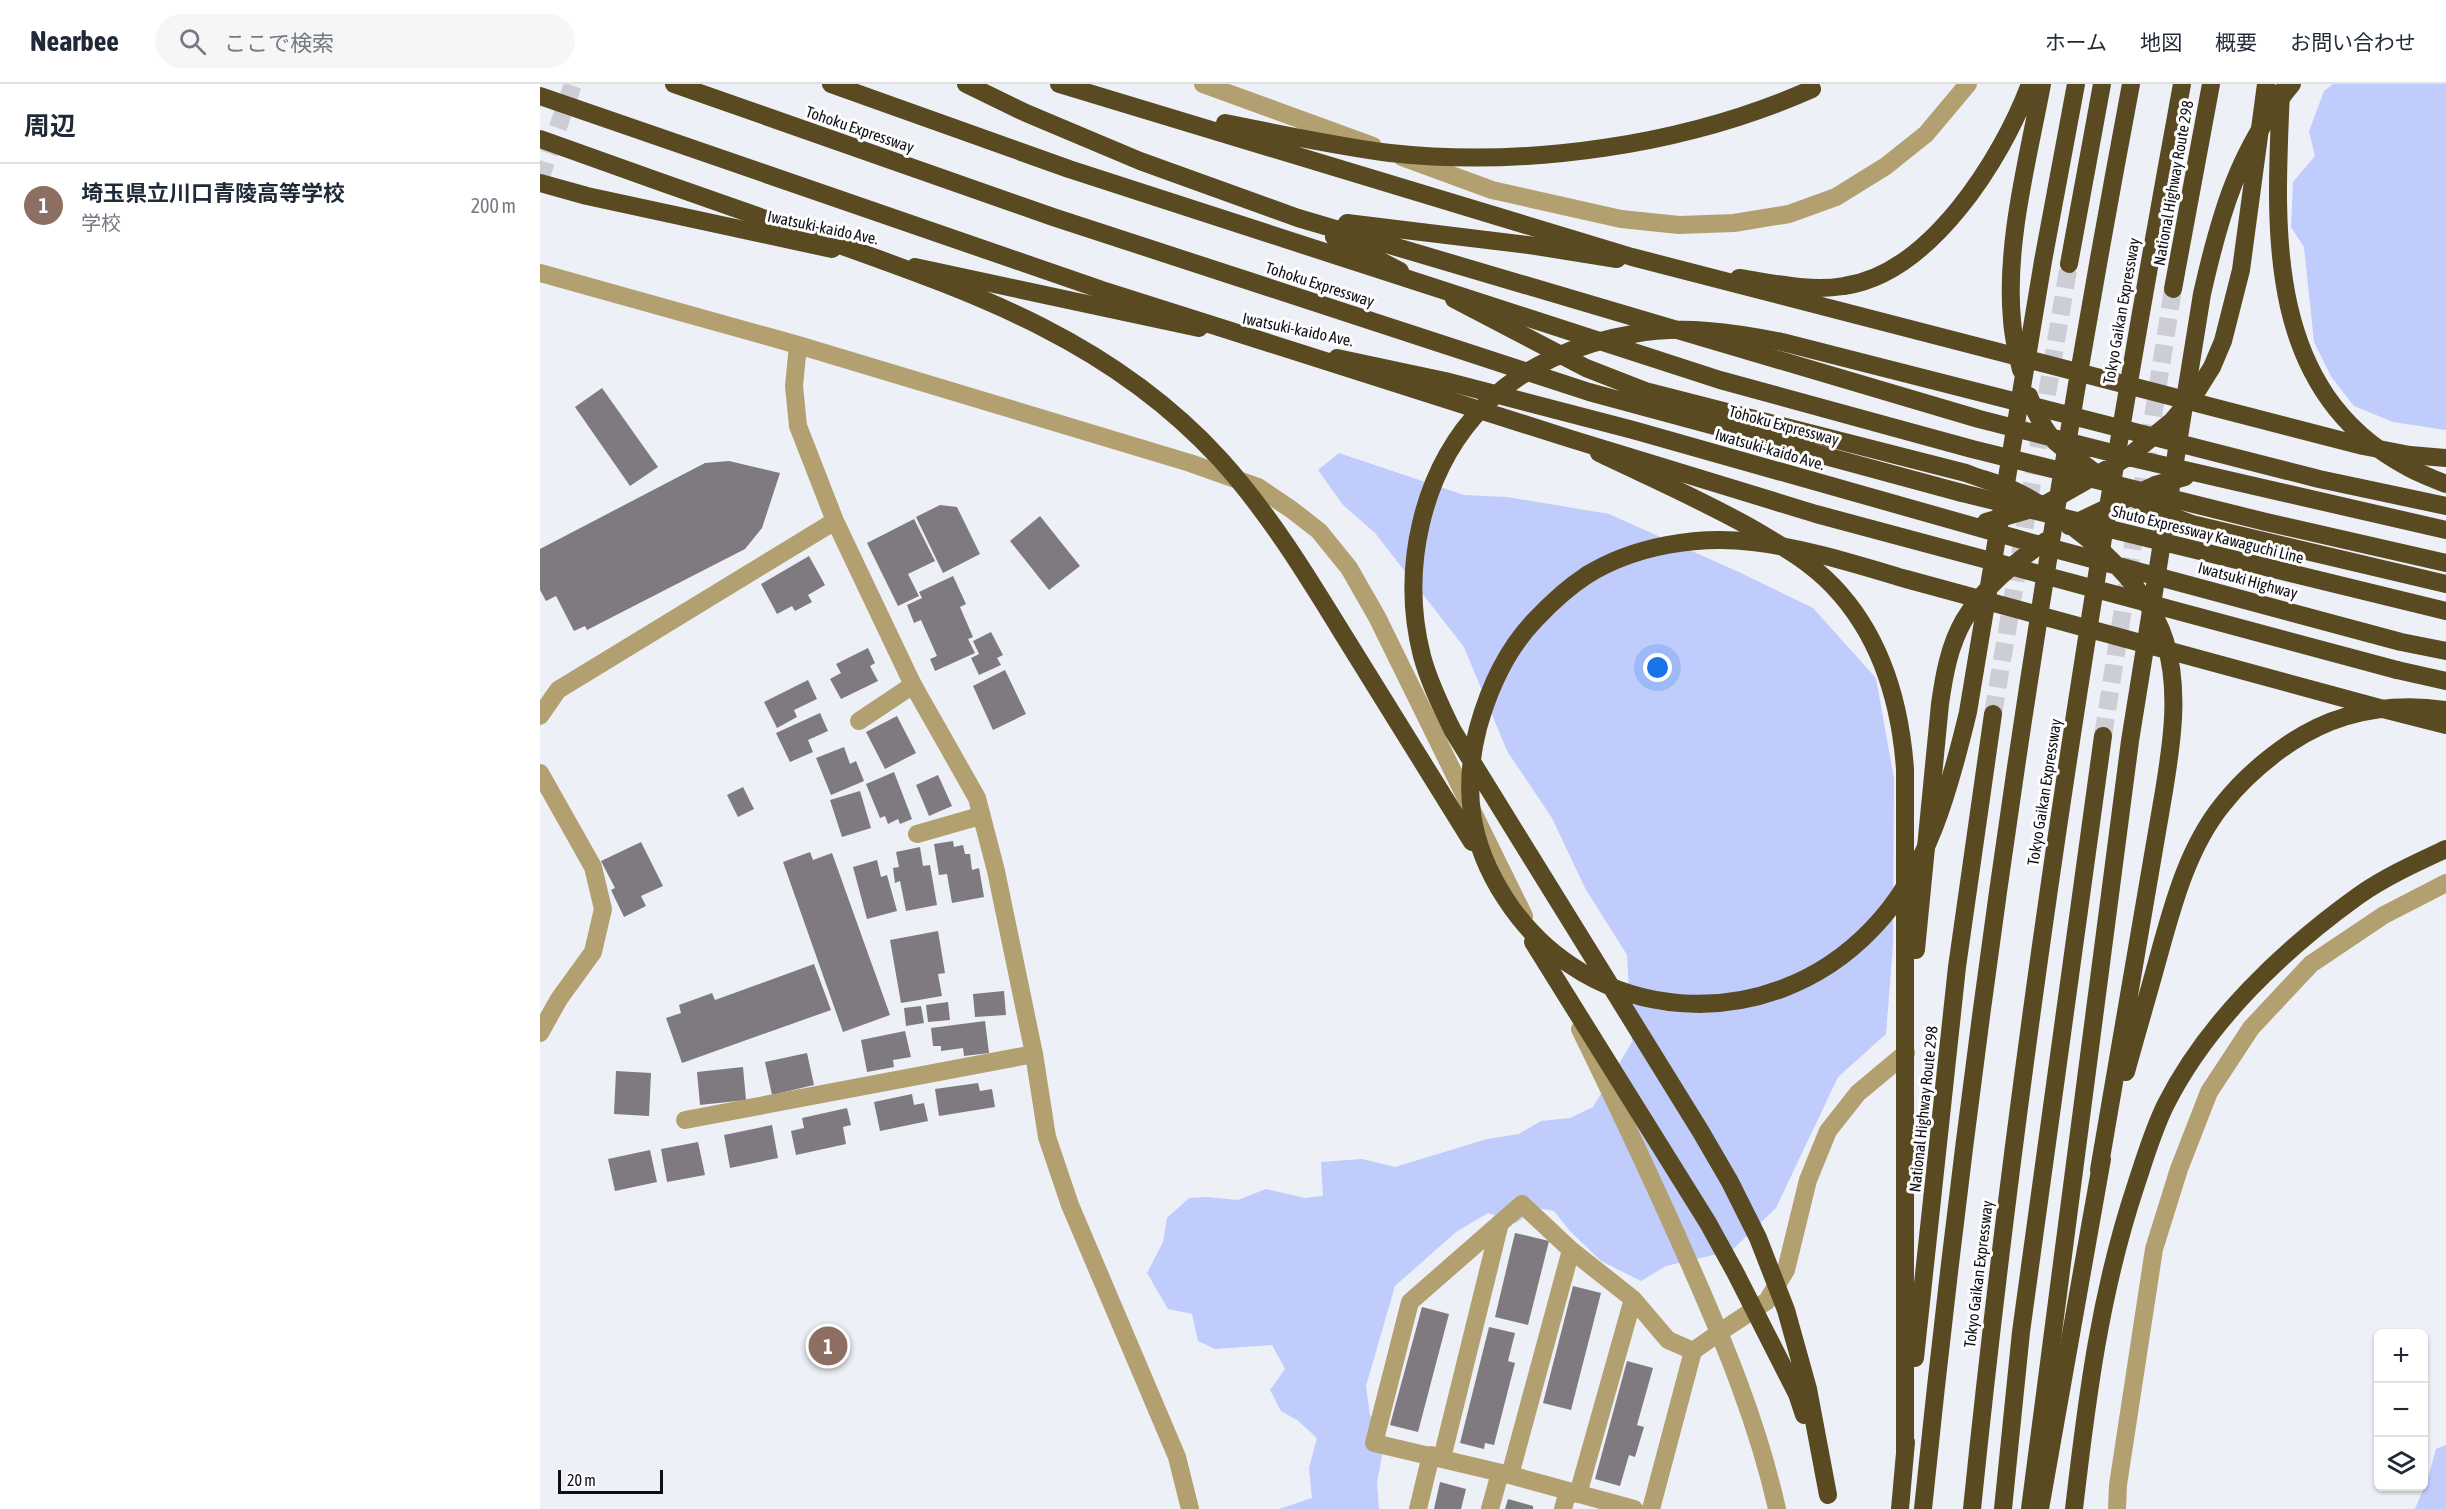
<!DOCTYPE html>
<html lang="ja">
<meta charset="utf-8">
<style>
:root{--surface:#fff;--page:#f6f6f7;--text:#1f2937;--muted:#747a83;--line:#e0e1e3;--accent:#14625d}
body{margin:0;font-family:"Asap Condensed","Noto Sans JP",sans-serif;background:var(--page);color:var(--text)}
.controls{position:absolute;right:18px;bottom:18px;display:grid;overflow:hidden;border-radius:9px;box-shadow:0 2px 4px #0004}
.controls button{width:54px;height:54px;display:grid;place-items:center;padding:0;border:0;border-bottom:2px solid var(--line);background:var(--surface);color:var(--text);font:30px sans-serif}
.scale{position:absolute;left:18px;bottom:15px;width:105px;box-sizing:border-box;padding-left:6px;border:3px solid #0f0f12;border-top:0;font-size:16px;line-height:21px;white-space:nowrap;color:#0f0f12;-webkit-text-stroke:4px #fdfdff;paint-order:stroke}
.you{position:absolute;left:1118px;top:584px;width:21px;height:21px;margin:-15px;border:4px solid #fff;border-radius:50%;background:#1a73e8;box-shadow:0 0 0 9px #1a73e833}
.badge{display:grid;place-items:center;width:39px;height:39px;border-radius:50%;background:var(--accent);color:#fff;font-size:20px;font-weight:700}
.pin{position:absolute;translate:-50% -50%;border:3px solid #fff;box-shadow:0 2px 6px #0006}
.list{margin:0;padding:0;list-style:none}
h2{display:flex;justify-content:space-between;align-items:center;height:78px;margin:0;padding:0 24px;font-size:26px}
h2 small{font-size:20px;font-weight:400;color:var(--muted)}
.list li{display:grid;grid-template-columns:39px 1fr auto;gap:18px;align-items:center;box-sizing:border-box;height:84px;padding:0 24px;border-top:2px solid var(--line)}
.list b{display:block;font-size:22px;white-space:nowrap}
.list p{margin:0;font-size:20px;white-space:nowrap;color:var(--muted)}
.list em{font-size:20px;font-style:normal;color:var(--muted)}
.icon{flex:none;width:33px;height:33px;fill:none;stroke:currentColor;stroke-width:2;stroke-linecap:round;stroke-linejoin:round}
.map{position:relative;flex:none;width:1906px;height:1425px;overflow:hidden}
header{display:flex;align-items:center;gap:36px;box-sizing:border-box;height:84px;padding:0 30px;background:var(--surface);border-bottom:2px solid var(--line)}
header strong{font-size:28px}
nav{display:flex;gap:33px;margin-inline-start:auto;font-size:21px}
.search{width:420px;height:54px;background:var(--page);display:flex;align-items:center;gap:15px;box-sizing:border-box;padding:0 21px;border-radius:33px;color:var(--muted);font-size:22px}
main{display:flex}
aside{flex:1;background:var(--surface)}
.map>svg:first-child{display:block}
.green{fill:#bfccfc}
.building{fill:#7e7a7f}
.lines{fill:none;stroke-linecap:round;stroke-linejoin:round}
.street-tunnel{stroke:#cdced5;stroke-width:18;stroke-dasharray:18 9;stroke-linecap:butt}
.highway-tunnel{stroke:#cdced5;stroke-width:18;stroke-dasharray:18 9;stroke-linecap:butt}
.lane{stroke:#b3a071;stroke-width:18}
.street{stroke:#b3a071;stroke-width:18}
.highway{stroke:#594a22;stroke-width:18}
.highway-bridge{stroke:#594a22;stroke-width:18}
.labels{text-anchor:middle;stroke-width:6;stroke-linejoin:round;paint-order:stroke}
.street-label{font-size:16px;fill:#0f0f12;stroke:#fdfdff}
</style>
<header>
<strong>Nearbee</strong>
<div class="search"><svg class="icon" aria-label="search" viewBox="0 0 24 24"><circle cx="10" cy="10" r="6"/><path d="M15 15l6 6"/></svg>ここで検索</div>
<nav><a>ホーム</a><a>地図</a><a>概要</a><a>お問い合わせ</a></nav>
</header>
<main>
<aside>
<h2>周辺<small></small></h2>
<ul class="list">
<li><span class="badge" style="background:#8d6e63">1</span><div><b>埼玉県立川口青陵高等学校</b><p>学校</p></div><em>200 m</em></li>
</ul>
</aside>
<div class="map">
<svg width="1906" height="1425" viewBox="0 0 1906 1425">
<rect width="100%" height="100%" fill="#eef0f7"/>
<path class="green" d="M1793,0H1906V346L1853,338L1814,322L1792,294L1774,258L1764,163L1751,143L1753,98L1775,72L1769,47L1784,7Z
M799,369L924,411L967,413L1069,430L1201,489L1273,524L1336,594L1354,695L1353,861L1346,950L1298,993L1236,1124L1191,1167L1126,1182L1101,1197L1061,1177L1029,1146L1014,1127L997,1124L976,1139L948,1129L916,1148L855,1202L826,1302L830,1331L846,1349L837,1399L839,1425H739L772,1414L769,1384L777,1354L757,1336L741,1327L730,1306L745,1285L732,1261L675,1265L658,1257L652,1230L628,1225L607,1189L623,1158L627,1134L649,1114L667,1113L698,1116L726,1105L765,1114L783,1112L781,1078L822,1075L855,1083L947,1055L979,1050L1001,1037L1030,1034L1053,1023L1092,958L1087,871L1045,804L1012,734L967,667L924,563L835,449L803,421L778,386Z
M1906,1361V1425H1875L1888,1394L1896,1365Z"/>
<path class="building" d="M62,304L118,383L90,402L35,323Z
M189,377L240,389L222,444L205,465L47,546L45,542L34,547L16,512L6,517L0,506V465L165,379Z
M400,421L417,423L440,470L403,489L376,433Z
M500,432L540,482L509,506L470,457Z
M374,435L395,477L368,490L379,512L358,522L327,459Z
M269,472L285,501L268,511L272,518L255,527L252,522L237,530L221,500Z
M413,492L426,520L420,523L433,553L428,555L435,569L395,587L390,575L397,572L381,536L374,539L367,521L382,514L379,508Z
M451,548L463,571L457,574L461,581L439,591L431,574L439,570L433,557Z
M328,564L335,579L330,582L338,597L301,615L290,595L301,589L296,580Z
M465,586L486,630L453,646L433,602Z
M268,596L277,615L254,626L257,633L237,644L224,618Z
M280,629L288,647L268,656L273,668L250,678L236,649Z
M357,632L376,669L345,685L326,648Z
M304,663L310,680L316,677L324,697L291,711L276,674Z
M354,688L372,735L360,740L358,735L348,740L345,732L340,734L326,700Z
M398,691L412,722L389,732L376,701Z
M203,703L214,725L198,733L187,711Z
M320,707L331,744L302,753L290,716Z
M413,757L414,763L423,761L425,770H430L432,786L439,784L444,813L412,819L407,790L399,791L394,760Z
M101,758L123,802L101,812L106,822L84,833L71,806L75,804L61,777Z
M380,763L383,782L390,781L397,821L366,827L360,797L355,799L353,784L359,783L356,768Z
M270,768L273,776L292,769L350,931L303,948L243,778Z
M337,776L341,793L347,791L357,827L327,835L313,783Z
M398,847L405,889L398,890L402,912L361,919L350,856Z
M274,880L291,926L142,979L126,934L141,929L139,921L172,909L175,916Z
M464,907L466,931L435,933L433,910Z
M408,918L410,936L388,938L386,921Z
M381,922L384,939L366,942L364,924Z
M445,937L449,969L424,972L423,964L401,967V962H393L391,944Z
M365,947L371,973L353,976L354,983L327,988L321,956Z
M267,969L274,1001L232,1011L225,978Z
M203,983L206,1016L160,1021L157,988Z
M76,987L111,989L109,1032L74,1030Z
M438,999L440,1007L452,1005L455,1023L399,1032L395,1005Z
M372,1010L374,1021L384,1019L388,1037L340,1047L334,1018Z
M307,1024L311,1041L303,1043L306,1060L256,1071L251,1047L264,1044L262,1034Z
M232,1041L238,1074L190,1084L184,1051Z
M158,1058L165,1091L127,1098L121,1065Z
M110,1066L117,1098L75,1107L68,1075Z
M975,1149L1009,1157L988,1241L955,1233Z
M1033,1202L1061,1209L1031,1326L1003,1319Z
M882,1223L909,1230L878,1348L850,1341Z
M949,1243L975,1249L968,1277L975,1279L954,1361L945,1359L944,1365L920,1359Z
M1087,1277L1113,1284L1097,1341L1104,1343L1095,1373L1089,1371L1080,1402L1055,1395Z
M900,1398L926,1405L921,1425H894Z
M968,1415L993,1422V1425H965Z"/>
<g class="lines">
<path class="street-tunnel" d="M0,95L33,0"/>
<path class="highway-tunnel" d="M1453,630L1529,180
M1563,652L1633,205"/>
<path class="lane" d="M319,637L373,601
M377,750L440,732
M145,1036L494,970
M902,1374L960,1139
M970,1391L1031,1166
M1038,1410L1093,1215
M878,1425L891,1371
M950,1425L960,1389
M1023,1425L1028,1407
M1094,1425L970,1391L834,1359L870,1218L982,1120L1031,1166L1093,1215L1128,1256L1153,1267
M1111,1425L1153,1267L1180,1248"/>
<path class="street" d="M663,0L833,62
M862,73L952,106L1081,135L1139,141L1194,139L1249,130L1296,113L1346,82L1386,50L1428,0
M0,189L258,261L650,379L718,403L752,426L779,447L809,484L837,533L984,832
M258,261L254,302L258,342L295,437L373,601L437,714L456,787L494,970L507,1053L530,1121L637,1373L650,1425
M0,632L18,606L295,437
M0,689L53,783L63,825L53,868L19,915L0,949
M1040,945C1078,1023 1115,1101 1150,1181C1185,1260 1218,1340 1237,1425
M1180,1248L1227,1217L1246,1186L1268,1096L1288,1047L1318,1009L1366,969
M1577,1425L1578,1401L1614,1165L1639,1085L1669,1008L1711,944L1771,880L1844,831L1906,799"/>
<path class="highway" d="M134,0L513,133L1049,308L1422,409
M426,0L486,29L600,77L758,134L1439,335L1588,373L1906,446
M1741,8C1735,145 1724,304 1864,381C1877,389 1892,394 1906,400
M0,99L47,112L292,165
M807,139L996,162L1077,175
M794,153L860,187
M1529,180L1562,0
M375,183L659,244
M1199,194C1234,199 1269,208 1304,202C1390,190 1462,75 1490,0
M1633,205L1671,0
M914,215L1046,284L1105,307L1426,389C1441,395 1458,399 1473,406C1530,433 1606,495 1625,557C1640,606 1632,658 1624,707L1559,1086
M797,274L905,297L1093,346L1500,461L1861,558L1906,567
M1481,286C1477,269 1473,253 1472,236C1465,160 1488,75 1502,0
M1489,312C1494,326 1501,340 1511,353C1517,361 1528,367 1536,374C1575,405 1605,423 1652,440L1906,500
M1059,369C1111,394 1164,417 1215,446C1242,462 1270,478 1293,502C1341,552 1360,617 1365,685V1370
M1446,438L1502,422L1588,373L1632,337L1657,307L1672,283L1683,257L1701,186L1726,0
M1529,442L1615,401L1645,393
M1857,586L1906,597
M1376,866L1400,620C1404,592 1409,562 1424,536C1442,505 1477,476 1506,457
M1586,988C1596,951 1607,915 1617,878C1632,824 1647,764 1683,720C1702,696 1725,676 1750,659C1798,627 1850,618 1906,626
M1375,1274L1417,883L1453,630
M1360,1425L1366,1358
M1463,1425L1481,1248L1563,652
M1500,1425L1562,1075
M1534,1425C1547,1313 1560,1209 1596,1101C1605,1074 1613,1046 1626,1020C1668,937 1743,866 1818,812C1845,793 1876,779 1906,765"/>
<path class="highway-bridge" d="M291,0L529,85L1180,296L1432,365L1726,438L1906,479
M519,0L1092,173L1823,362L1870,371L1906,374
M1536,0L1503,177L1428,628C1410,703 1388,788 1332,845C1227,955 1048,943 965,814C930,760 922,706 938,644C949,604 966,566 995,536C1011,519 1027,504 1047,491C1094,462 1158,451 1213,458C1265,464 1315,480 1366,495L1847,626L1906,641
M0,12L562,206L1031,355L1276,430L1857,586
M685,39C740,50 795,62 850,69C988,84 1146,61 1272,5
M0,55C92,88 185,121 277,153C428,207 568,253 680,375C729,429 768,493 806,555C848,623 890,690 932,758
M1422,409L1906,527
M993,858L1168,1139L1195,1188L1257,1310L1264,1331
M1288,1411L1268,1305L1246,1226L1218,1154L1190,1098L1161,1048L913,647C901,623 889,598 882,572C860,486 881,386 944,322C983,282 1038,259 1093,250C1143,241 1193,248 1242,258L1779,395L1906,422
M1383,1425C1432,947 1502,472 1591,0
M1432,1425C1481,947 1555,472 1642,0
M1490,1425L1590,657L1662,210C1680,130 1699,64 1752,0"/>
</g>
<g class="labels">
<g class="street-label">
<text transform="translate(320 45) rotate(19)" y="6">Tohoku Expressway</text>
<text transform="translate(1633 99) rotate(-80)" y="6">National Highway Route 298</text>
<text transform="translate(283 143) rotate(12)" y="6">Iwatsuki-kaido Ave.</text>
<text transform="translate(780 200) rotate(18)" y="6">Tohoku Expressway</text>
<text transform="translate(1581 227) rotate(-80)" y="6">Tokyo Gaikan Expressway</text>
<text transform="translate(758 245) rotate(12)" y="6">Iwatsuki-kaido Ave.</text>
<text transform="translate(1244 341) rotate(15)" y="6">Tohoku Expressway</text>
<text transform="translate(1230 365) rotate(16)" y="6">Iwatsuki-kaido Ave.</text>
<text transform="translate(1668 450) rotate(14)" y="6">Shuto Expressway Kawaguchi Line</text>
<text transform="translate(1708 496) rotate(15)" y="6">Iwatsuki Highway</text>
<text transform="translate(1504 708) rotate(-81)" y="6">Tokyo Gaikan Expressway</text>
<text transform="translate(1383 1025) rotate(-84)" y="6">National Highway Route 298</text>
<text transform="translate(1438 1190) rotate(-83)" y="6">Tokyo Gaikan Expressway</text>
</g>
</g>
</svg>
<div class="controls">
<button>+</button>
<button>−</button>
<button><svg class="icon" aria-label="layers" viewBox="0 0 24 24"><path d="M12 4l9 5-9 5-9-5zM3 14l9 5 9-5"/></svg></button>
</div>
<div class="scale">20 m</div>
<div class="you"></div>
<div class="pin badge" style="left:288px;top:1262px;background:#8d6e63">1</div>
</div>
</main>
